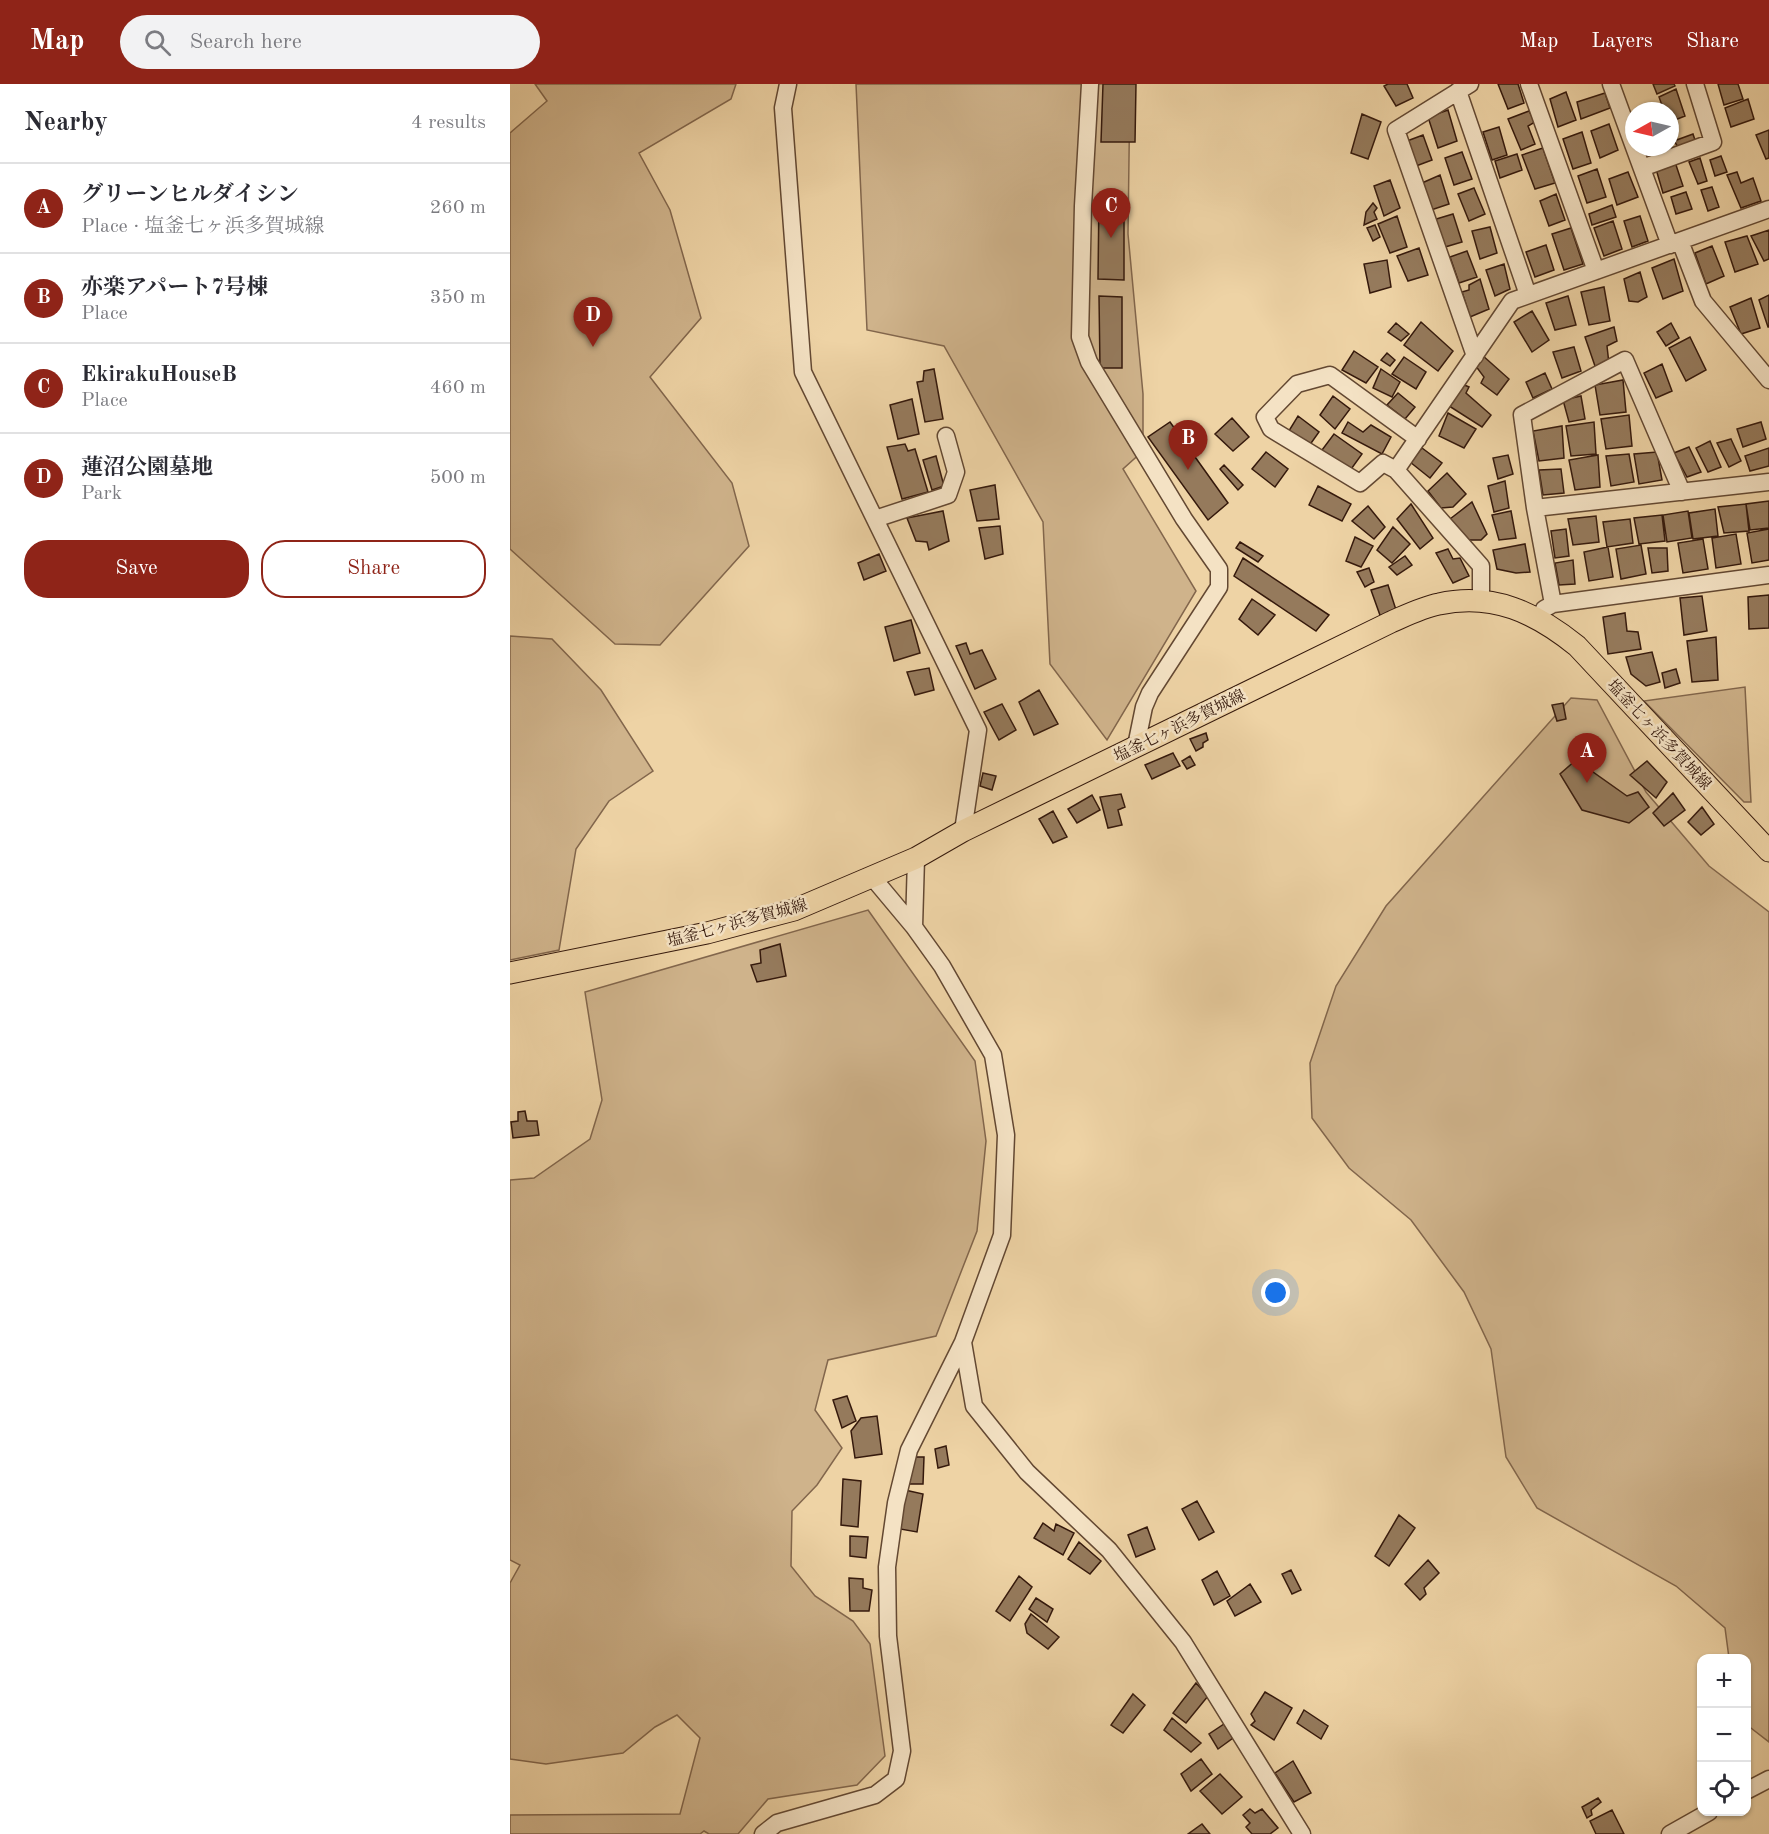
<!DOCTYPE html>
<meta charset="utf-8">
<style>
:root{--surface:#fff;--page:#f2f2f3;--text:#2b2b33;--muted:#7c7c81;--line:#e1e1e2;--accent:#8f2418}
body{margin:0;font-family:"Old Standard TT","Noto Serif JP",serif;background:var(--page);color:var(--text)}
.controls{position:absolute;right:18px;bottom:18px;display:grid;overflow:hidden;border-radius:12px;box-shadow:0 2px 4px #0004}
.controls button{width:54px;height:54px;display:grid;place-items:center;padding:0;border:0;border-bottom:2px solid var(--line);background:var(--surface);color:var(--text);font:30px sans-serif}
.compass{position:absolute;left:1115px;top:18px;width:54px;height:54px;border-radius:50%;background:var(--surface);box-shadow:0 2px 4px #0004;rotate:262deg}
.you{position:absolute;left:766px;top:1209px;width:21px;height:21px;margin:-15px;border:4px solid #fff;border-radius:50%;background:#1a73e8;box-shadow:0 0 0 9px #1a73e833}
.badge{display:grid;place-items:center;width:39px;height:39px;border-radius:50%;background:var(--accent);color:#fff;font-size:20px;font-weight:700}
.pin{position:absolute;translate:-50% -50px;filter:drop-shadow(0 2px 3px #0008)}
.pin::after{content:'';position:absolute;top:32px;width:21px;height:18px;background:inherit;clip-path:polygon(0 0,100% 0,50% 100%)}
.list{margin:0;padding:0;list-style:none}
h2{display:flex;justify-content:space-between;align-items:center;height:78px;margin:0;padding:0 24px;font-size:26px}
h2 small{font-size:20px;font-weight:400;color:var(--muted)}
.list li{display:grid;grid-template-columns:39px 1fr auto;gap:18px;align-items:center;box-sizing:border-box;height:90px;padding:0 24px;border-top:2px solid var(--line)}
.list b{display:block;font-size:22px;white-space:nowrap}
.list p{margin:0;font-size:20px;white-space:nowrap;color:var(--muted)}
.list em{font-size:20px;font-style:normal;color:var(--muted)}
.actions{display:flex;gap:12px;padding:18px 24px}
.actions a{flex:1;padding:14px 0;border:2px solid var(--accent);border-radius:24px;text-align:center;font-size:21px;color:var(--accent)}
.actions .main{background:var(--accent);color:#fff}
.icon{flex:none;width:33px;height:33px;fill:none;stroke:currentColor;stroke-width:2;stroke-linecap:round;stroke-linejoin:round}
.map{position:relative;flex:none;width:1259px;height:1750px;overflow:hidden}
header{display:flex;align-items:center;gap:36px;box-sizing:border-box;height:84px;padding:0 30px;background:var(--accent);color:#fff}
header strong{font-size:28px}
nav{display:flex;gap:33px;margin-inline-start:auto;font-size:21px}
.search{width:420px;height:54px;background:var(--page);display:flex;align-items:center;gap:15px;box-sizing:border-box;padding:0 21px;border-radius:33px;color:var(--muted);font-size:22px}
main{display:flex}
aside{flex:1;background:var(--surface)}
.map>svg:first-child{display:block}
.green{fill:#cfb38b;stroke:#82664c;stroke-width:1.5}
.building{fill:#957a5c;stroke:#35190c;stroke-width:1.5}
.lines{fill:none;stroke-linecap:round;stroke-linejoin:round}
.minor-casing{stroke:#634832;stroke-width:19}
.major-casing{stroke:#35190c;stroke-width:23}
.minor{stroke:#f4e2c4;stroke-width:16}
.major{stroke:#eed3a5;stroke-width:21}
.labels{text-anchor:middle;stroke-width:5;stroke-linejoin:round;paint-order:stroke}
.street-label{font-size:16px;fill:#35190c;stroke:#f4e2c4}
</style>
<header>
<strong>Map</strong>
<div class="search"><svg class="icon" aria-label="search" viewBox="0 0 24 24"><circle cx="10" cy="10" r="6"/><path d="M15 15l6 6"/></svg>Search here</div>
<nav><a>Map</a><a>Layers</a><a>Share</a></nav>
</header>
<main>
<aside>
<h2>Nearby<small>4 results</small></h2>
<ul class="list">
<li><span class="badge">A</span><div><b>グリーンヒルダイシン</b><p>Place · 塩釜七ヶ浜多賀城線</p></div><em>260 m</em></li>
<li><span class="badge">B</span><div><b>亦楽アパート7号棟</b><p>Place</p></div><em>350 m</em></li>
<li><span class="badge">C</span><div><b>EkirakuHouseB</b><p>Place</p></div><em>460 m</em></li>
<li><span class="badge">D</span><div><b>蓮沼公園墓地</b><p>Park</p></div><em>500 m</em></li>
</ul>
<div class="actions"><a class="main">Save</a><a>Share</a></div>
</aside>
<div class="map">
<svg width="1259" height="1750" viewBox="0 0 1259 1750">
<rect width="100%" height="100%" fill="#eed3a5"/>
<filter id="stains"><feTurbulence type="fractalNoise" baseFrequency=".00333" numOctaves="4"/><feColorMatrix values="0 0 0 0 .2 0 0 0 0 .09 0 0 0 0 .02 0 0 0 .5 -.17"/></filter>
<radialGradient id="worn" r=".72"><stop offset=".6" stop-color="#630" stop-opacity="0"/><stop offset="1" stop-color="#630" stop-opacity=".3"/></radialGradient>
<path class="green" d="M25,0H226L221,15L129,69L160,126L191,234L140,293L222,399L239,462L150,561L105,560L0,465V49L37,17Z
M346,0H620L618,150L633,310V367L613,385L686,507L597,656L540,580L533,438L434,262L357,246Z
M0,552L42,555L91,606L143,687L99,717L66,765L49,866L0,876Z
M1235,603L1241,718H1234L1134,617Z
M1061,614L1087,616L1136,708L1199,782L1259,828V1658L1237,1641L1236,1574H1219L1215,1544L1166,1502L1027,1424L996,1373L981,1265L954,1208L901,1136L839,1084L802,1034L800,979L826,902L876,822Z
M358,826L465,977L476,1057L467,1147L426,1252L318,1276L305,1326L332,1364L307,1401L282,1427L281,1482L305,1512L343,1537L360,1560L375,1672L347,1701L258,1715L228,1750H199L194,1747L190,1750H0V1731L170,1730L190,1654L167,1631L145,1643L113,1669L36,1680L0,1675V1499L10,1481L0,1476V1096L24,1094L80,1055L92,1016L75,908Z"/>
<path class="building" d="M593,0H626L625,58H591Z
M878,0H897L903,14L886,22L874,2Z
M988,0H1008L1014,19L998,25Z
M1143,0H1164L1165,2L1147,10Z
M1208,0H1228L1233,15L1214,21Z
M1166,5L1175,32L1160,38V27H1154L1149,13Z
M1056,8L1066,36L1048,43L1040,15Z
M1095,9L1100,24L1071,35L1067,18Z
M1238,15L1244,35L1221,43L1215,24Z
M938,26L947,57L928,64L918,33Z
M1019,27L1025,38L1018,42L1025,60L1011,66L998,35Z
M852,30L871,38L858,75L841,69Z
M1099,40L1108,66L1090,74L1081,47Z
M989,43L997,71L982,76L973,48Z
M1259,46V74L1256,75L1246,51Z
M1072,48L1081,79L1063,85L1053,55Z
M1183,50L1185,56L1168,63L1164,57Z
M913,51L922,76L906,82L897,57Z
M1033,64L1045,99L1025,105L1012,71Z
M952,68L962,95L944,101L935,74Z
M1007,70L1012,86L990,94L985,77Z
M1211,72L1217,88L1205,92L1200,76Z
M1190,74L1197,97L1188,100L1179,78Z
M1165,78L1173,102L1153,109L1146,85Z
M1087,85L1096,113L1077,119L1068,92Z
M1118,88L1128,113L1107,121L1099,95Z
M1227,88L1231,99L1243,94L1251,117L1231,124L1217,91Z
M930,91L939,120L921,126L912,99Z
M880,96L890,124L874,132L864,102Z
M1202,103L1209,123L1198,127L1191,106Z
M964,104L975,130L959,137L948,110Z
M1176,108L1182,125L1166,130L1161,113Z
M1046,110L1055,136L1039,142L1030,117Z
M589,113H614V196L588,195Z
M863,119L867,124L864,128L867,135L854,141L856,128Z
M1102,121L1106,133L1082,141L1079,130Z
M943,130L952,158L935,163L923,136Z
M887,132L897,163L880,169L868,140Z
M1130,132L1138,157L1122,163L1114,137Z
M1103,137L1112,165L1094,172L1084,144Z
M865,141L870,153L863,157L857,144Z
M980,143L987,169L970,175L962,147Z
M1061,144L1073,180L1054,186L1042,150Z
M1259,146V175L1254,177L1241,152Z
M1237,152L1248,180L1225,188L1215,158Z
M1036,161L1044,186L1025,193L1016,168Z
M1202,162L1214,192L1196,200L1185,169Z
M909,164L918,191L898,197L887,172Z
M957,167L967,193L949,199L940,173Z
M1164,175L1173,207L1153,215L1142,184Z
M877,176L881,203L860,209L854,180Z
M994,180L1000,205L985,212L976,186Z
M1130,188L1137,213L1128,218L1119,217L1114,195Z
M970,195L979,225L960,233L952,208L959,206V201Z
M1094,203L1100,237L1079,241L1071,208Z
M1259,211V243H1258L1249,216Z
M589,212L612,213V284H590Z
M1058,212L1066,241L1045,246L1036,219Z
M1241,214L1250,244L1231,250L1220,223Z
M1022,227L1039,256L1022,268L1004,238Z
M911,238L943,267L928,287L894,261Z
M886,239L899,250L891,257L878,248Z
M1161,239L1169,254L1156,262L1147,248Z
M1104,243L1107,257L1097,262L1099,280L1086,285L1075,253Z
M1180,253L1196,286L1176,297L1159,264Z
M1064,263L1071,287L1052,294L1043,268Z
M844,267L868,283L856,299L832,286Z
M877,269L885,276L880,282L871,276Z
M972,271L999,295L987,311L971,299L974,293L965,281Z
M894,273L916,288L906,305L882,290Z
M1152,280L1162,307L1146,314L1134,289Z
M424,285L433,335L415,338L407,298L413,297L414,287Z
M871,285L890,298L882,313L863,304Z
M1035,289L1042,305L1023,314L1016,298Z
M1113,296L1116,328L1090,331L1085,301Z
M952,300L959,303L956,309L981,331L972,343L936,320Z
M888,309L905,323L895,335L877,321Z
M823,312L840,325L825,345L810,331Z
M1071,312L1075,335L1059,338L1053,316Z
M402,315L409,350L388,355L380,321Z
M938,329L966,345L954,364L929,352Z
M1119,331L1122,362L1096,365L1091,335Z
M788,332L809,348L799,362L777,350Z
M722,334L739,353L723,367L705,350Z
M660,338L718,419L698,436L638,353Z
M838,338L853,348L861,341L881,353L872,370L832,349Z
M1084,338L1086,370L1061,372L1056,342Z
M1251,338L1256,355L1233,363L1227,345Z
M1052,342L1054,374L1029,377L1023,347Z
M824,350L852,370L839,388L809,370Z
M1221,355L1231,377L1219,383L1207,359Z
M1200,357L1211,383L1198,388L1186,364Z
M395,360L398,367L405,365L418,408L392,415L377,363Z
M1179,363L1191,388L1177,393L1164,369Z
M912,364L932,379L920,394L900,378Z
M1259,364V382L1240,387L1235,372Z
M756,368L778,385L765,403L742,385Z
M1147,368L1152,396L1129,400L1124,370Z
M1119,370L1124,398L1101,402L1096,372Z
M998,371L1003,390L988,395L983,374Z
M1088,371L1090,403L1065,406L1059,376Z
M426,372L434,402L422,406L413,376Z
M714,381L733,401L728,406L710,385Z
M1051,385L1054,409L1033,411L1029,386Z
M937,389L956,410L943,423L931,424L918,407Z
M995,397L999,424L984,428L978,402Z
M485,401L489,435L467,437L460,406Z
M808,402L841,420L832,437L799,421Z
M1259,417V444L1240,446L1236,420Z
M962,418L977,450L971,456H959L940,435Z
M901,420L923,454L910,465L887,435Z
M1236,420L1239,447L1214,449L1208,423Z
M858,422L875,443L864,455L842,437Z
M1205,425L1208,452L1183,455L1179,429Z
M433,427L439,457L419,466L417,458L406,457L397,434Z
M1001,427L1006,454L989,456L982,431Z
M1178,427L1182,454L1157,458L1153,431Z
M1152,431L1155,457L1129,460L1124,434Z
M1086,432L1089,458L1063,461L1058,435Z
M1120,435L1123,459L1097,463L1093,438Z
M490,442L493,470L475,475L469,444Z
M883,443L900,460L882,479L867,466Z
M1056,445L1059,472L1045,474L1041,447Z
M1259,445V476L1242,479L1237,449Z
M1226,450L1231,480L1206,484L1202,454Z
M845,453L863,462L851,483L836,477Z
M1193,455L1198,485L1173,489L1168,459Z
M730,458L753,472L748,478L726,464Z
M1015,460L1020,488L1006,489L987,485L983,466Z
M1131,461L1136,490L1111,495L1106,465Z
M1098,463L1103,493L1079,497L1074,468Z
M1138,464H1157L1158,487L1142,489Z
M938,465L943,475L950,474L959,492L943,499L926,469Z
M369,470L376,487L354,496L348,479Z
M895,472L902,481L887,491L879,483Z
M733,474L819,531L806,547L724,492Z
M1063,476L1065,500L1049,501L1045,479Z
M859,484L864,498L855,503L847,488Z
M878,501L887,529L871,534L861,506Z
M1259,511V544L1239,545L1238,513Z
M1192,512L1197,547L1174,551L1170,514Z
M742,515L765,531L748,551L729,535Z
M1115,529L1117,547L1128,548L1131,565L1098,570L1093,533Z
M401,536L410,569L384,577L375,543Z
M1206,553L1208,596L1182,598L1177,557Z
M456,559L460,570L472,566L486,595L465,605L446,562Z
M1142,568L1150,598L1136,602L1121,590L1116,573Z
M419,584L424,606L405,611L397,588Z
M1166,585L1170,599L1155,604L1152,589Z
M529,606L548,640L524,651L509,618Z
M1053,619L1056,635L1047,637L1042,621Z
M492,620L506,646L489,656L474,628Z
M696,649L698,656L693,659V663L686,667L680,655Z
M663,669L670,682L642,695L635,681Z
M680,672L685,681L677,685L672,677Z
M1066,676L1117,712L1128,708L1139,723L1119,739L1072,726L1050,690Z
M1137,677L1157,698L1146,714L1120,691Z
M473,689L486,692L482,706L470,702Z
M1163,709L1175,726L1154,742L1143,729Z
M611,710L615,723L608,726L612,741L598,744L590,713Z
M582,711L590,726L567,739L558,725Z
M1192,723L1204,740L1191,751L1178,738Z
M543,727L557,753L543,759L529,735Z
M270,860L276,892L247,898L241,881L251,879L250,866Z
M15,1027L17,1037H27L29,1051L3,1054L1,1038L8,1037V1028Z
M337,1312L346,1337L332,1344L323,1316Z
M367,1332L372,1370L345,1374L341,1347L351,1334Z
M436,1362L439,1381L428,1384L425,1365Z
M400,1373H414L413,1400H397Z
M333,1395L351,1397L348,1443L331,1441Z
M395,1406L413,1410L407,1448L390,1445Z
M687,1417L704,1448L689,1456L672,1425Z
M889,1431L905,1444L879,1482L865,1472Z
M533,1439L544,1447L546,1440L564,1449L553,1471L524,1454Z
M637,1443L645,1465L626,1473L618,1451Z
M340,1452L358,1453L356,1474L340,1472Z
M569,1458L591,1477L580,1490L558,1475Z
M918,1476L929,1489L914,1504L916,1510L910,1516L895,1500Z
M781,1486L791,1506L782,1510L772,1490Z
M707,1487L720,1512L704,1521L692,1496Z
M509,1492L522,1503L500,1537L486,1527Z
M339,1494L353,1495V1504L362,1506L359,1527H340Z
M740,1500L751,1518L725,1532L717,1517Z
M526,1514L543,1525L537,1538L519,1525Z
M521,1530L549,1553L538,1565L517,1549L515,1540Z
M686,1599L698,1612L676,1639L663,1629Z
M755,1608L782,1624L764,1656L741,1641L745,1637L741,1630Z
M623,1610L635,1621L613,1649L601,1641Z
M794,1626L818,1642L811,1655L787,1639Z
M662,1634L691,1659L681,1668L654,1646Z
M714,1640L723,1654L708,1665L699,1650Z
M691,1675L702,1690L681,1707L671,1690Z
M783,1677L801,1709L784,1718L765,1689Z
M710,1690L732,1713L712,1730L690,1707Z
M1088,1714L1091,1718L1081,1726L1082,1731L1077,1734L1072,1723Z
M740,1725L745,1729L752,1725L768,1744L760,1750H742L736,1743L740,1739L733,1731Z
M1102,1726L1114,1750H1086L1080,1737Z
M692,1740L700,1750H678Z"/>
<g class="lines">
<g class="minor-casing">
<path id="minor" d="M278,0L273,24L293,288L468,646L453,747
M580,0L573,122L570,253L579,278L674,435L709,485V503L640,609L634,623L626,662
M960,0L886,46L965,272
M1019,0L1086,187
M1101,0L1124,63
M948,7L1018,211
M1124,63L1160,161
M1132,84L1203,58L1185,0
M1170,157L1193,217L1259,296
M886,386L873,379L850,399L761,345L755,333L787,300L820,291L908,355
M1025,424L1259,398
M365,435L438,411L446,388L436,352
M971,517V482L886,386L1002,217L1259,125
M1043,520L1025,424L1012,331L1115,276L1172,408
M1034,525L1043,520L1259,491
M363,794L404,843L432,882L483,971L496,1051L492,1151L453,1258L464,1322L517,1388L599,1466L673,1558L792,1750
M404,843L406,774
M1236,1707L1259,1695
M253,1750L267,1739L365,1711L386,1695L392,1667L378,1552L377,1483L386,1419L399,1366L453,1258
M1160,1750L1199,1728"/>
</g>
<g class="major-casing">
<path id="major" d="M0,889L197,849L284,826L406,774L453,747L881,538C897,531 913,523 929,520C983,508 1026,529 1067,562L1259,767"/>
</g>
<use href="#minor" class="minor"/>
<use href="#major" class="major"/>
</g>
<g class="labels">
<g class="street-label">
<text transform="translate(669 641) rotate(-26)" y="6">塩釜七ヶ浜多賀城線</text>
<text transform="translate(1150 650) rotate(47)" y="6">塩釜七ヶ浜多賀城線</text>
<text transform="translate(227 838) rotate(-15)" y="6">塩釜七ヶ浜多賀城線</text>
</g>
</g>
<rect width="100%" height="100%" filter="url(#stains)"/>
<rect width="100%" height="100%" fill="url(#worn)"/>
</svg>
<div class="controls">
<button>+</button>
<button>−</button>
<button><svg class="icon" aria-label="locate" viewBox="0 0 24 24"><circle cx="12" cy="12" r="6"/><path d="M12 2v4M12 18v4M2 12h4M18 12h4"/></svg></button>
</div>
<svg class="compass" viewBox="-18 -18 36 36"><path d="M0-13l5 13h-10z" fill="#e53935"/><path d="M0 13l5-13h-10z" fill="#7c7c81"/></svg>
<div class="you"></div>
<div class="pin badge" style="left:1077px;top:699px">A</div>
<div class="pin badge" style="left:678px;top:386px">B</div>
<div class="pin badge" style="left:601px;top:154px">C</div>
<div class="pin badge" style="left:83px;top:263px">D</div>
</div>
</main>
